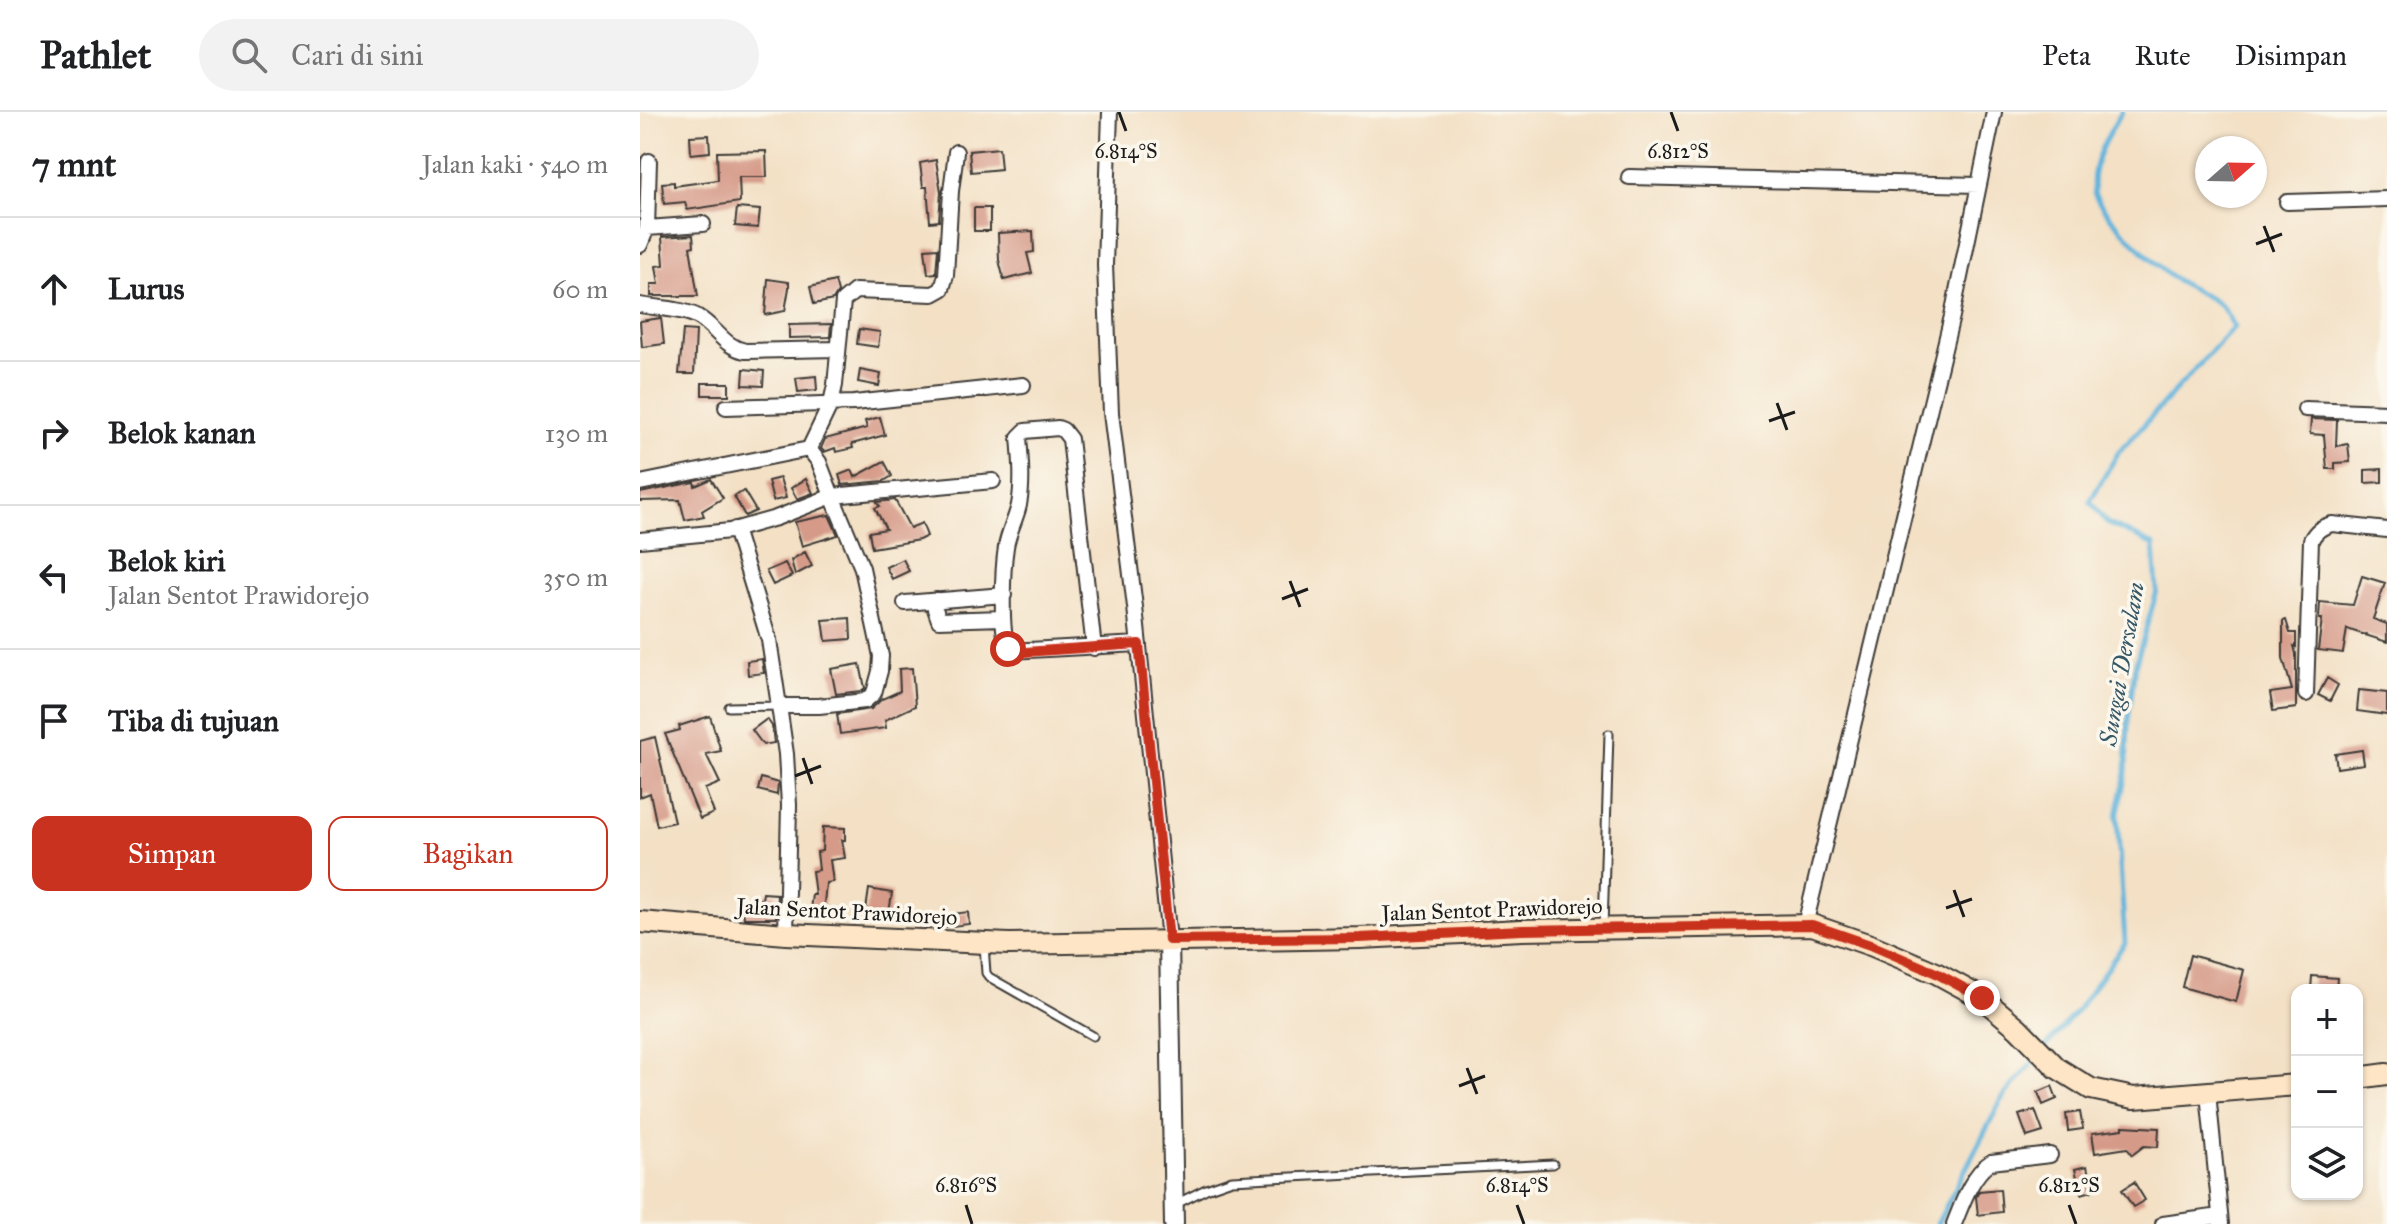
<!DOCTYPE html>
<html lang="id">
<meta charset="utf-8">
<style>
:root{--surface:#fff;--page:#f2f2f2;--text:#202124;--muted:#757577;--line:#e0e0e0;--accent:#c8321e}
body{margin:0;font-family:"IM FELL Great Primer",serif;background:var(--page);color:var(--text)}
.controls{position:absolute;right:24px;bottom:24px;display:grid;overflow:hidden;border-radius:16px;box-shadow:0 2px 6px #0004}
.controls button{width:72px;height:72px;display:grid;place-items:center;padding:0;border:0;border-bottom:2px solid var(--line);background:var(--surface);color:var(--text);font:40px sans-serif}
.compass{position:absolute;left:1555px;top:24px;width:72px;height:72px;border-radius:50%;background:var(--surface);box-shadow:0 2px 6px #0004;rotate:70deg}
.stop{position:absolute;width:24px;height:24px;margin:-18px;border:6px solid #c8321e;border-radius:50%;background:#fff}
.stop.end{background:#c8321e;border-color:#fff;box-shadow:0 2px 8px #0008}
.list{margin:0;padding:0;list-style:none}
h2{display:flex;justify-content:space-between;align-items:center;height:104px;margin:0;padding:0 32px;font-size:34px}
h2 small{font-size:26px;font-weight:400;color:var(--muted)}
.list li{display:grid;grid-template-columns:52px 1fr auto;gap:24px;align-items:center;box-sizing:border-box;height:144px;padding:0 32px;border-top:2px solid var(--line)}
.list b{display:block;font-size:30px;white-space:nowrap}
.list p{margin:0;font-size:26px;white-space:nowrap;color:var(--muted)}
.list em{font-size:26px;font-style:normal;color:var(--muted)}
.actions{display:flex;gap:16px;padding:24px 32px}
.actions a{flex:1;padding:18px 0;border:2px solid var(--accent);border-radius:16px;text-align:center;font-size:28px;color:var(--accent)}
.actions .main{background:var(--accent);color:#fff}
.icon{flex:none;width:44px;height:44px;fill:none;stroke:currentColor;stroke-width:2;stroke-linecap:round;stroke-linejoin:round}
.map{position:relative;flex:none;width:1747px;height:1112px;overflow:hidden}
header{display:flex;align-items:center;gap:48px;box-sizing:border-box;height:112px;padding:0 40px;background:var(--surface);border-bottom:2px solid var(--line)}
header strong{font-size:38px}
nav{display:flex;gap:44px;margin-inline-start:auto;font-size:28px}
.search{width:560px;height:72px;background:var(--page);display:flex;align-items:center;gap:20px;box-sizing:border-box;padding:0 28px;border-radius:44px;color:var(--muted);font-size:30px}
main{display:flex}
aside{flex:1;background:var(--surface)}
.map>svg:first-child{display:block}
.lines{fill:none;stroke-linecap:round;stroke-linejoin:round}
.stream{stroke:#5fb3db;stroke-width:5}
.building{fill:#d69a88}
.service-casing{stroke:#3c3935;stroke-width:11}
.minor-casing{stroke:#3c3935;stroke-width:18}
.tertiary-casing{stroke:#3c3935;stroke-width:22}
.secondary-casing{stroke:#3c3935;stroke-width:24}
.service{stroke:#fff;stroke-width:7}
.minor{stroke:#fff;stroke-width:14}
.tertiary{stroke:#fff;stroke-width:18}
.secondary{stroke:#fde5c5;stroke-width:20}
.route{stroke:#c8321e;stroke-width:10}
.ticks{fill:none;stroke:#1c1c1c;stroke-width:3}
.labels{text-anchor:middle;stroke-width:7;stroke-linejoin:round;paint-order:stroke}
.street-label{font-size:22px;fill:#1c1c1c;stroke:#fbf7ec}
.water-label{font-size:24px;font-style:italic;fill:#375868;stroke:#fbf7ec}
.ticks-label{font-size:20px;text-anchor:middle;fill:#1c1c1c;stroke:#fbf7ec;stroke-width:7;stroke-linejoin:round;paint-order:stroke}
</style>
<header>
<strong>Pathlet</strong>
<div class="search"><svg class="icon" aria-label="search" viewBox="0 0 24 24"><circle cx="10" cy="10" r="6"/><path d="M15 15l6 6"/></svg>Cari di sini</div>
<nav><a>Peta</a><a>Rute</a><a>Disimpan</a></nav>
</header>
<main>
<aside>
<h2>7 mnt<small>Jalan kaki · 540 m</small></h2>
<ul class="list">
<li><svg class="icon" aria-label="ahead" viewBox="0 0 24 24"><path d="M12 20V5M6 11l6-6 6 6"/></svg><div><b>Lurus</b></div><em>60 m</em></li>
<li><svg class="icon" aria-label="right" viewBox="0 0 24 24"><path d="M7 20v-9h11M14 6l5 5-5 5"/></svg><div><b>Belok kanan</b></div><em>130 m</em></li>
<li><svg class="icon" aria-label="left" viewBox="0 0 24 24"><path d="M17 20v-9H6M10 6l-5 5 5 5"/></svg><div><b>Belok kiri</b><p>Jalan Sentot Prawidorejo</p></div><em>350 m</em></li>
<li><svg class="icon" aria-label="arrive" viewBox="0 0 24 24"><path d="M6 21V4h12l-3 4 3 4H6"/></svg><div><b>Tiba di tujuan</b></div></li>
</ul>
<div class="actions"><a class="main">Simpan</a><a>Bagikan</a></div>
</aside>
<div class="map">
<svg width="1747" height="1112" viewBox="0 0 1747 1112">
<rect width="100%" height="100%" fill="#fbf7ec"/>
<filter id="ink" filterUnits="userSpaceOnUse"><feTurbulence type="fractalNoise" baseFrequency=".0125" numOctaves="2"/><feDisplacementMap in="SourceGraphic" scale="16" xChannelSelector="R" yChannelSelector="G"/><feConvolveMatrix kernelMatrix="1 2 1 2 8 2 1 2 1" color-interpolation-filters="sRGB"/></filter>
<filter id="wash" filterUnits="userSpaceOnUse"><feTurbulence type="fractalNoise" baseFrequency=".006" numOctaves="4" result="noise"/><feDisplacementMap in="SourceGraphic" scale="32" xChannelSelector="R" yChannelSelector="G"/><feGaussianBlur stdDeviation="1.8" result="paint"/><feColorMatrix in="noise" values="0 0 0 0 0 0 0 0 0 0 0 0 0 0 0 0 0 1.4 0 .05"/><feComposite in="paint" operator="in"/></filter>
<g filter="url(#wash)">
<rect width="100%" height="100%" fill="#f3e0c5"/>
<g class="lines">
<path class="stream" d="M1404,937L1435,901L1485,831L1477,704L1486,661L1488,610L1495,554L1517,479L1514,433L1467,411L1450,389L1478,341L1594,215C1590,209 1586,199 1581,194C1571,185 1546,175 1533,166C1517,154 1458,98 1454,80C1449,52 1468,22 1482,0
M1297,1112L1363,985L1398,944"/>
</g>
<g id="blocks">
<path class="building" d="M69,23L70,40L51,42L50,24Z
M359,36L361,57L331,60L329,39Z
M126,39L127,65H99L100,90L47,98L45,90L24,92L22,71L34,70V74L78,68L77,40Z
M296,48L301,80L299,109L290,110L287,75H283L280,51Z
M97,96L120,98L118,116L95,114Z
M334,96H350V119H334Z
M393,119L394,140L387,141L392,161L364,168L359,148L358,121Z
M53,123L54,134L50,135L58,184H11V172H19L16,154L24,153L22,125Z
M298,136L296,161L288,162L285,137Z
M128,167L149,170V176L145,199L125,203Z
M195,169L198,180L193,188L174,192L170,175Z
M21,206L24,232L2,235L0,209Z
M191,212L190,225L149,226V213Z
M219,217L240,220L238,235L217,232Z
M43,218L56,219L54,262H39Z
M104,257L124,259L123,274L103,273Z
M220,258L241,262L239,274L218,270Z
M176,264L177,278L158,280L156,266Z
M62,271H89V283H62Z
M240,305L245,323L212,332L213,336L196,340L195,336L184,340L181,336L185,327L227,316L225,309Z
M1671,307L1697,308L1696,334L1708,332L1710,350L1695,351V357H1687L1684,323L1670,322Z
M244,349L252,364L244,369L202,373L199,363L212,358L215,365Z
M1742,357V370L1725,371V358Z
M140,366L146,386L133,389L128,369Z
M71,367L83,386L62,399L64,404L45,408L40,388L0,389V381L54,370L55,374Z
M166,367L173,381L157,387L151,376Z
M104,379L116,399L105,404L94,384Z
M255,388L270,416L282,411L287,424L279,428L232,436L229,420L246,417L235,396L240,394L237,390Z
M189,403L198,423L162,434L155,410Z
M165,440L172,454L155,463L151,448Z
M263,447L269,459L252,467L246,455Z
M145,451L152,464L133,473L126,459Z
M1722,464L1745,471L1733,507L1747,512V530L1725,523L1726,521L1725,523L1707,517L1703,541L1678,538L1682,507H1679L1680,490L1713,493Z
M210,506L211,527L186,529L183,508Z
M1646,508L1650,521H1656V535L1654,534L1656,542V596L1633,599L1630,581L1652,578L1643,546V509Z
M122,547L124,561L108,563L107,549Z
M220,552L225,576L221,579L196,582L191,557Z
M272,556L275,594L245,608L246,616L200,622L197,602L231,597L242,587L260,579L259,557Z
M1687,566L1698,573L1690,589L1678,583Z
M1719,578L1747,581V603L1717,599Z
M70,604L81,639L66,642L80,671L65,677L74,701L60,707L25,622L40,618L39,614Z
M127,607L132,614L134,631L123,633L112,618Z
M15,625L34,710L17,714L10,681L0,685V629Z
M1722,638L1724,652L1697,656L1695,642Z
M121,666L138,671L137,683L118,678Z
M183,715L205,716V728H202L205,746L190,748L193,770L186,771L183,802H178L177,798L170,797L172,783H175L172,759L179,758L177,740L182,739Z
M229,777L252,781L248,808L225,805Z
M123,781L137,782L136,806H104L102,790L122,787Z
M328,800L329,812L305,815L304,803Z
M1550,843L1604,858L1596,890L1542,875Z
M1672,864L1697,866L1696,878H1671Z
M1412,974L1417,987L1403,993L1398,980Z
M1395,998L1403,1020L1387,1025L1379,1003Z
M1440,1000L1443,1017L1428,1019L1426,1002Z
M1483,1014L1519,1016L1518,1035L1504,1034L1492,1043L1487,1036L1455,1041L1452,1021L1483,1017Z
M1447,1054L1452,1079L1441,1082L1435,1057Z
M1494,1070L1505,1088L1493,1095L1482,1078Z
M1360,1077L1362,1100L1338,1103L1336,1085L1339,1079Z"/>
</g>
</g>
<g filter="url(#ink)">
<use href="#blocks" fill-opacity="0" stroke="#3c3935" stroke-width="2"/>
<g class="lines">
<g class="service-casing">
<path id="service" d="M89,595L139,594
M963,816L969,622
M344,833L346,861L349,865L453,924
M536,1092L566,1077L592,1068L913,1052"/>
</g>
<g class="minor-casing">
<path id="minor" d="M470,0L465,153L471,301L495,495L529,828
M989,65L1339,73
M1647,90L1747,87
M7,116L9,49
M0,133L7,116L63,112
M0,193C16,196 45,197 58,205C76,215 84,235 105,239L198,237
M86,295L214,291L383,273
M1665,297L1747,300
M0,371L169,337L191,291L195,273L203,189L215,179L293,182L302,177L306,163L311,79L316,40
M95,417L129,528L139,594
M0,428L90,419L136,406L192,384L179,350L169,337
M296,488L295,497L299,508L363,506
M265,491L364,483
M454,536L430,327L423,318L418,316L385,319L379,325C381,348 383,371 379,393C376,407 368,421 366,435C363,454 359,525 370,539L499,532
M1666,582L1671,428C1676,419 1681,415 1692,412L1747,418
M1165,813L1312,204L1354,0
M146,822L149,693L146,642L139,594H179L225,589L234,581L240,559L241,544L222,456L192,384L353,369
M1568,981L1581,1112
M1314,1112C1322,1092 1332,1062 1351,1050L1410,1043
M1523,1112L1580,1104"/>
</g>
<g class="tertiary-casing">
<path id="tertiary" d="M529,828L534,1112"/>
</g>
<g class="secondary-casing">
<path id="secondary" d="M0,810L146,822L369,832L720,826L882,818L1172,813L1233,834L1296,861L1342,886L1378,916L1417,956L1451,977L1494,986L1657,973
M1717,966L1747,962"/>
</g>
<use href="#service" class="service"/>
<use href="#minor" class="minor"/>
<use href="#tertiary" class="tertiary"/>
<use href="#secondary" class="secondary"/>
</g>
</g>
<g class="lines" filter="url(#ink)">
<path class="route" d="M368,537L375,540H385L499,532L529,828L720,826L882,818L1172,813L1233,834L1296,861L1342,886"/>
</g>
<path class="ticks" d="M479,0L486,19M1031,0L1038,19M1624,114L1634,140M1616,132L1642,122M1137,291L1147,318M1129,309L1155,300M650,469L660,495M642,487L668,477M163,646L172,672M155,664L181,654M1314,778L1324,805M1306,796L1332,787M827,956L837,982M819,974L845,964M326,1093L332,1112M877,1093L884,1112M1429,1093L1436,1112"/>
<g class="labels">
<g class="street-label">
<text transform="translate(852 797) rotate(-2)" y="8">Jalan Sentot Prawidorejo</text>
<text transform="translate(207 799) rotate(3)" y="8">Jalan Sentot Prawidorejo</text>
</g>
<g class="water-label">
<text transform="translate(1482 552) rotate(-80)" y="8">Sungai Dersalam</text>
</g>
</g>
<g class="ticks-label">
<text x="486" y="46">6.814°S</text>
<text x="1038" y="46">6.812°S</text>
<text x="326" y="1080">6.816°S</text>
<text x="877" y="1080">6.814°S</text>
<text x="1429" y="1080">6.812°S</text>
</g>
</svg>
<div class="controls">
<button>+</button>
<button>−</button>
<button><svg class="icon" aria-label="layers" viewBox="0 0 24 24"><path d="M12 4l9 5-9 5-9-5zM3 14l9 5 9-5"/></svg></button>
</div>
<svg class="compass" viewBox="-18 -18 36 36"><path d="M0-13l5 13h-10z" fill="#e53935"/><path d="M0 13l5-13h-10z" fill="#757577"/></svg>
<div class="stop" style="left:368px;top:537px"></div>
<div class="stop end" style="left:1342px;top:886px"></div>
</div>
</main>
